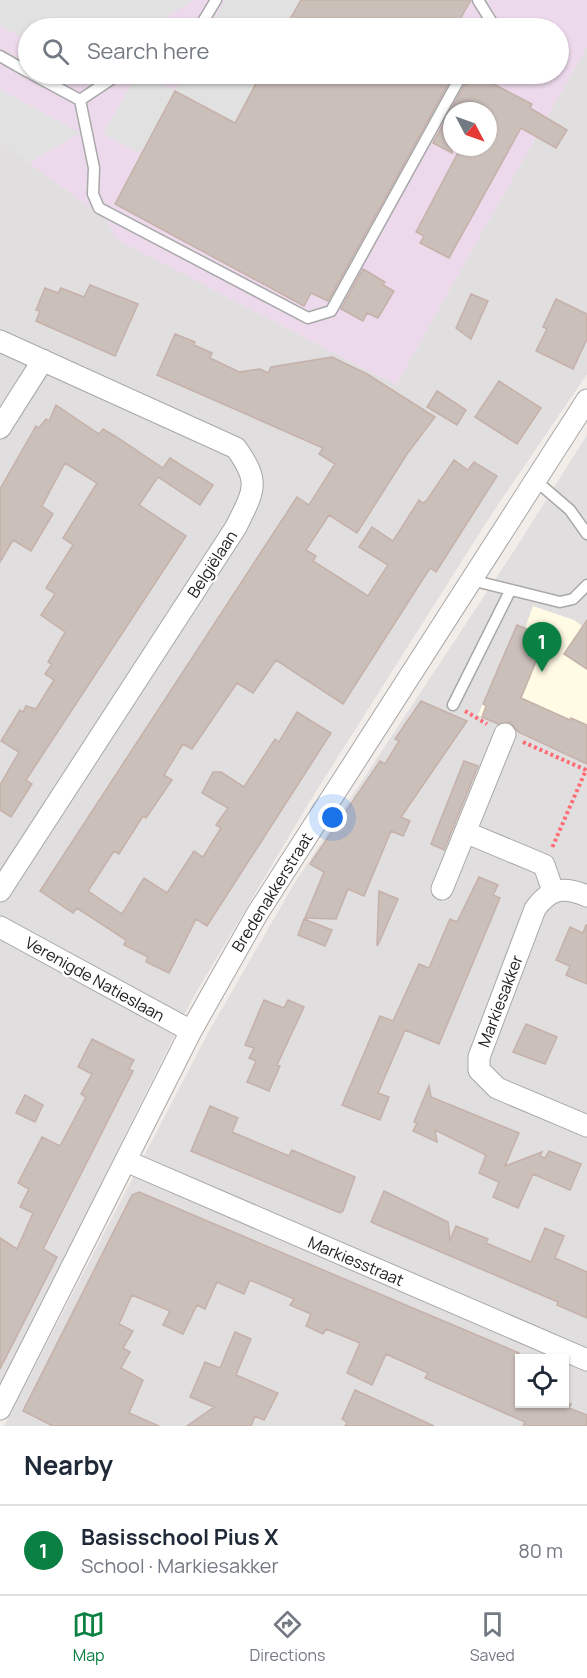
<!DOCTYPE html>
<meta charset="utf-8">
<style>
:root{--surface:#fff;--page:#f6f6f7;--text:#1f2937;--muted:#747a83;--line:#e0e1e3;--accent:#0b8043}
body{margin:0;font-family:Manrope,sans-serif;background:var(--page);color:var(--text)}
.controls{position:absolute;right:18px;bottom:18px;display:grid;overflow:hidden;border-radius:0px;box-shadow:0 2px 4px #0004}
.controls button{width:54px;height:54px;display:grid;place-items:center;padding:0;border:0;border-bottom:2px solid var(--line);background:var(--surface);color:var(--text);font:30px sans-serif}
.compass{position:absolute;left:443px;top:102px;width:54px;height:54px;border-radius:50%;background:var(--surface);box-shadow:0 2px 4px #0004;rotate:131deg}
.you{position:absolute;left:333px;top:818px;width:21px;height:21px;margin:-15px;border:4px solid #fff;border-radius:50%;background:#1a73e8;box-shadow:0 0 0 9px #1a73e833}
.badge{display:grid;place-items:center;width:39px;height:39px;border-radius:50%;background:var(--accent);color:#fff;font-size:20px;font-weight:700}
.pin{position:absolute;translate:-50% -50px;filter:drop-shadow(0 2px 3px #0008)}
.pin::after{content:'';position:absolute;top:32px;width:21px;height:18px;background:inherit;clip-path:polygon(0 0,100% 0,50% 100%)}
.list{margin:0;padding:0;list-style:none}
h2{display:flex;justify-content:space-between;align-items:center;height:78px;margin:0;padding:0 24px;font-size:26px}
h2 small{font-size:20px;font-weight:400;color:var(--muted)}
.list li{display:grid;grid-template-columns:39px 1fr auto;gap:18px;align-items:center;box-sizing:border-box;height:90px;padding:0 24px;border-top:2px solid var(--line)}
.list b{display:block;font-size:22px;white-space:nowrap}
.list p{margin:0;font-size:20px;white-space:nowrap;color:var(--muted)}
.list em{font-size:20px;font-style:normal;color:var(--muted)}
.icon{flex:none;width:33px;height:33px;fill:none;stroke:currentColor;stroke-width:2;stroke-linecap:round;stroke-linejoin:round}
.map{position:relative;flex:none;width:587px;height:1426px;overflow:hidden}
.search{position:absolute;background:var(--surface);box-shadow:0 2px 4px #0004;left:18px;right:18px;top:18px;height:66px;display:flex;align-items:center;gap:15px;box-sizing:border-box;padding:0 21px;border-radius:33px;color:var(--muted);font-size:22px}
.sheet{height:168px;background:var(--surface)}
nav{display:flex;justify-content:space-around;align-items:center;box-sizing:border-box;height:84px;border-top:2px solid var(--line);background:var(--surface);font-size:16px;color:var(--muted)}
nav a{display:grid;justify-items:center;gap:3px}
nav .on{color:var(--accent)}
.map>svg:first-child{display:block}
.residential{fill:#e0dedf;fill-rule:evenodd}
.industrial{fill:#ecd9eb;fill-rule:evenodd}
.education{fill:#fffbe4}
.parking{fill:#e1e1e1}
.building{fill:#cbbfba;stroke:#c5b1a9;stroke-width:1.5}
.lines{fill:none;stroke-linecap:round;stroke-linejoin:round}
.service-casing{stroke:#a8a8a8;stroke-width:13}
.minor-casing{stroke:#a8a8a8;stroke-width:23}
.path{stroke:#ff6c74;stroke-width:4;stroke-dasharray:3 3;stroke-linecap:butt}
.service{stroke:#fff;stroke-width:10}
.minor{stroke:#fff;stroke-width:21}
.labels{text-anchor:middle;stroke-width:4.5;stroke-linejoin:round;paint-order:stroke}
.street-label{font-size:16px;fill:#212121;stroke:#fff}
</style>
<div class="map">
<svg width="587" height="1426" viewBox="0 0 587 1426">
<rect width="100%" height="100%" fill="#f2ede8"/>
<path class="residential" d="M587,47V374L491,515L310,801L195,994L0,1387V142L107,220L116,239L396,385Z
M587,435V1426H4L208,1033L294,884L512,554ZM520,1358H564V1404H520Z"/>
<path class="industrial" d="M0,0H587V47L396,385L116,239L107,220L0,142ZM28,28H558V74H28ZM452,111H488V147H452Z"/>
<path class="education" d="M533,606L574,620L582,626L587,620V764L478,715L517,625L525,628Z"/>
<path class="parking" d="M0,0H194L148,28H28V41L0,25Z
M225,0H301L285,28H210Z
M137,74H142L175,91L185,74H261L235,123L175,91L141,154L103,134Z
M0,89L80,133L29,163L0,142Z"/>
<path class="building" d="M301,0H471L455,28H285Z
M261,74H444L452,77L328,301L311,293L304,306L115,204L175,91L235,123Z
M474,74L532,104L530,108L567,130L556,148L521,128L449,258L420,243L424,236L416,232L461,147H488V111H452V153L433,143L465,84L467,85Z
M363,269L385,282L383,285L394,291L378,318L367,313L363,321L341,309Z
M90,285L138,304L115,356L36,321L40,311L36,310L45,288L58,293L61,288L84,297Z
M471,294L488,301L471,339L456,328Z
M556,299L587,314V339L573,369L536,351L547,329L543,327Z
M175,334L195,342L194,345L212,353L210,358L239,372L260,369L268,373L271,367L332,357L367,374L435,417L407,454L357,533L329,515L306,550L316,556L313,561L368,596L388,565L359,547L372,527L393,541L419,500L423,503L427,500L454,460L468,470L474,462L497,476L436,572L430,568L343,704L276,660L253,693L237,683L192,749L183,744L164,775L172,780L146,818L143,816L119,854L114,851L88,891L122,914L144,878L167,893L194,851L203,857L221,828L216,825L228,808L202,793L213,772H221L244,787L275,739L279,742L297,712L331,733L207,926L196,919L169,973L146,962L148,957L124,945L126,940L77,908L73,913L40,891L297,497L309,505L335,464L319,454L323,448L157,375Z
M499,381L541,408L517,444L475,417Z
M437,391L466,410L457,425L427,407Z
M56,405L99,434L103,429L115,436L163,468L170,458L213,485L200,505L158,477L139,505L186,536L26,780L32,784L11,817L0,810V785L19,752L1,741L20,710L23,712L26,706L36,709L54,680L45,674L52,664L48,662L65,632L41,615L55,594L46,588L73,545L63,538L97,483L65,463L42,506L53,514L31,551L13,540L0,562V489L36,426L39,428L46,419L49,421Z
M587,620V669L564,654Z
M517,625L546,637L521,698L570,720L571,718L587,725V764L518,732L510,722L498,724L482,717L486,706L483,704Z
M421,701L467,721L401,817L410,821L403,836L391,831L364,896L348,889L336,919L305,918L324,872L310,864L380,761L385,764L399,741L395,739Z
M464,761L478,766L444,850L431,844Z
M479,877L498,885L493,895L500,898L439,1044L405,1030L378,1093L389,1097L380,1120L342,1105L380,1016L393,1021L419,964L429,968L450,919L457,922Z
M379,891L398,899L378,945H377Z
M304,919L332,930L325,946L298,935Z
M586,925H587V984L566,975L570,966L556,960L570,927L583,933Z
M264,1000L284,1008L288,1000L304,1007L277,1065L280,1066L269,1091L247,1082L256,1061L249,1058L254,1048L245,1045Z
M526,1024L557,1037L545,1064L513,1052Z
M92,1039L134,1060L129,1069L133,1071L43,1249L57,1257L0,1369V1238L17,1249L33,1213L20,1207L29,1189L18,1183L42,1137L60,1146L86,1097L81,1094L92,1074L78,1067Z
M429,1086L431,1097L519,1133L505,1166L542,1152L540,1156L545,1158L549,1151L581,1164L570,1190L533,1174L518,1208L493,1197L499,1182L479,1173L486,1155L435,1130L437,1142L413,1131L417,1123L414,1122Z
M25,1095L43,1105L35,1122L16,1113Z
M210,1106L238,1118L232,1132L289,1156L292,1150L355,1177L343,1211L340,1213L191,1151Z
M384,1191L448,1222L450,1240L456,1226L488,1239L486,1243L531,1262L545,1228L564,1236L555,1258L587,1272V1318L557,1305L558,1302L371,1222Z
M139,1192L519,1353V1404H571L569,1408L587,1415V1426H523L525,1422L425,1378L428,1373L386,1354L372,1385L347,1373L360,1343L326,1329L323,1334L306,1326L311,1314L290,1305L294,1299L250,1280L244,1294L217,1282L205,1309L197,1305L183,1334L163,1325L170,1311L132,1295L119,1324L133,1331L123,1348L130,1352L121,1368L143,1380L129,1413L159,1426H53L23,1411L132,1195Z
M235,1332L251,1339L236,1375L278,1393L264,1420L255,1416L251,1426H187L214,1407L190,1397L205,1362L220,1368Z
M355,1390L434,1426H345L347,1422L342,1419Z"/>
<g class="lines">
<g class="service-casing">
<path id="service" d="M478,0L491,21L487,28
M199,28L216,0
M0,56L28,72
M32,74L80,100L94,168L93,194L99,208L308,318L331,311L462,74
M80,100L119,74
M535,480L570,510L587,534
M471,580L560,602L573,599L587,585
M453,705L510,591"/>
</g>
<g class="minor-casing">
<path id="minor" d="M0,341L236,448C261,483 254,490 236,527L0,891
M0,428L43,360
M465,832L544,865L553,891
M442,889L505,734
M587,896C564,886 550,888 535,909L479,1057V1070L497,1088L587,1126
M0,927L191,1031
M126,1161L587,1360
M0,1409L191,1031L257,914L587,400"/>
</g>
<path class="path" d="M465,711L487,724
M523,742L586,770L552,848"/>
<use href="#service" class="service"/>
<use href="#minor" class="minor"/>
</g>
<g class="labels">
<g class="street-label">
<text transform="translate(212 564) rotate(-57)" y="6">Belgiëlaan</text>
<text transform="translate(272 892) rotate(-58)" y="6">Bredenakkerstraat</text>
<text transform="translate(95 979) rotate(29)" y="6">Verenigde Natieslaan</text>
<text transform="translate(500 1001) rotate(-69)" y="6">Markiesakker</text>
<text transform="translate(356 1261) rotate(23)" y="6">Markiesstraat</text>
</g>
</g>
</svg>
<div class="controls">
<button><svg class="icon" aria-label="locate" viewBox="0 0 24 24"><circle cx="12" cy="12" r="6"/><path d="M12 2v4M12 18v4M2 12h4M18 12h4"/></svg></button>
</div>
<svg class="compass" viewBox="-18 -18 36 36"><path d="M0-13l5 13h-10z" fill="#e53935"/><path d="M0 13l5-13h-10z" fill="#747a83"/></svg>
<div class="you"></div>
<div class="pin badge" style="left:542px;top:672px">1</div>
<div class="search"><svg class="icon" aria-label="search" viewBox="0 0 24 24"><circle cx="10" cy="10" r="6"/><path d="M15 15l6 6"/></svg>Search here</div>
</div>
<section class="sheet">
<h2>Nearby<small></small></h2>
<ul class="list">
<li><span class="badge">1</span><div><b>Basisschool Pius X</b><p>School · Markiesakker</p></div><em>80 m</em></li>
</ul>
</section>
<nav>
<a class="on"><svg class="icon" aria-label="map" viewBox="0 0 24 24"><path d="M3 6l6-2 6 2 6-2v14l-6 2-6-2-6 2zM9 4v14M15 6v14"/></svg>Map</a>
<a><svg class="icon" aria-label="directions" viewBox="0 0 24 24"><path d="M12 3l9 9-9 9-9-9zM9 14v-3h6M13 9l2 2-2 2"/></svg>Directions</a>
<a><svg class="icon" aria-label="saved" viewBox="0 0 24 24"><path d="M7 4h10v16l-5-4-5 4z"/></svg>Saved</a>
</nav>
